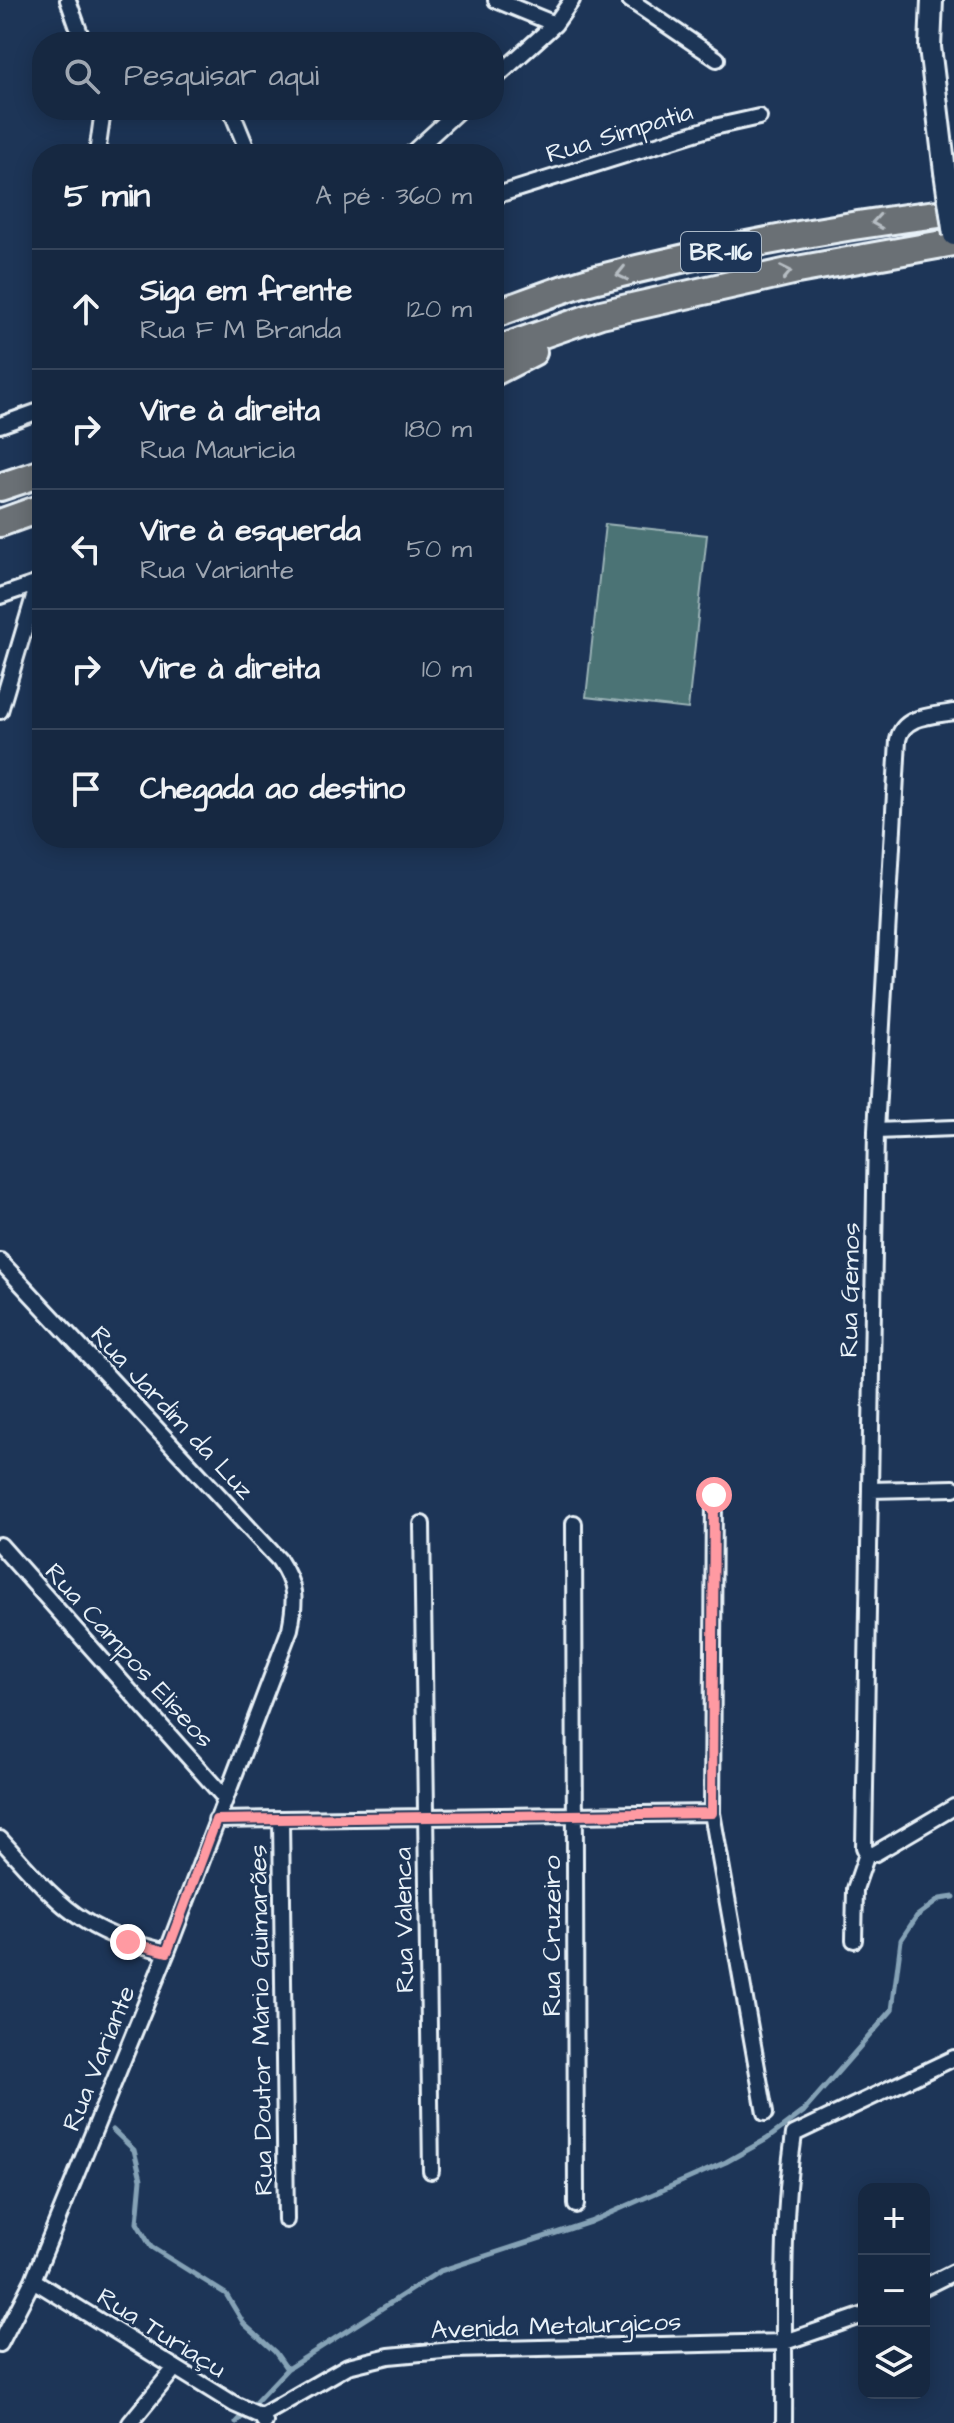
<!DOCTYPE html>
<html lang="pt">
<meta charset="utf-8">
<style>
:root{--surface:#162841;--page:#23344c;--text:#f1f3f6;--muted:#9ea6b1;--line:#35445a}
body{margin:0;font-family:"Architects Daughter",sans-serif;background:var(--page);color:var(--text)}
.controls{position:absolute;right:24px;bottom:24px;display:grid;overflow:hidden;border-radius:16px;box-shadow:0 4px 20px #0003}
.controls button{width:72px;height:72px;display:grid;place-items:center;padding:0;border:0;border-bottom:2px solid var(--line);background:var(--surface);color:var(--text);font:40px sans-serif}
.stop{position:absolute;width:24px;height:24px;margin:-18px;border:6px solid #ff9aa2;border-radius:50%;background:#fff}
.stop.end{background:#ff9aa2;border-color:#fff;box-shadow:0 2px 8px #0008}
.list{margin:0;padding:0;list-style:none}
h2{display:flex;justify-content:space-between;align-items:center;height:104px;margin:0;padding:0 32px;font-size:34px}
h2 small{font-size:26px;font-weight:400;color:var(--muted)}
.list li{display:grid;grid-template-columns:52px 1fr auto;gap:24px;align-items:center;box-sizing:border-box;height:120px;padding:0 32px;border-top:2px solid var(--line)}
.list b{display:block;font-size:30px;white-space:nowrap}
.list p{margin:0;font-size:26px;white-space:nowrap;color:var(--muted)}
.list em{font-size:26px;font-style:normal;color:var(--muted)}
.icon{flex:none;width:44px;height:44px;fill:none;stroke:currentColor;stroke-width:2;stroke-linecap:round;stroke-linejoin:round}
.map{position:relative;flex:none;width:954px;height:2423px;overflow:hidden}
.search{position:absolute;background:var(--surface);box-shadow:0 4px 20px #0003;left:32px;top:32px;width:472px;height:88px;display:flex;align-items:center;gap:20px;box-sizing:border-box;padding:0 28px;border-radius:32px;color:var(--muted);font-size:30px}
.panel{position:absolute;background:var(--surface);box-shadow:0 4px 20px #0003;left:32px;top:144px;width:472px;height:704px;border-radius:32px}
.map>svg:first-child{display:block}
.green{fill:#4c7375;stroke:#9ab2b6;stroke-width:2}
.lines{fill:none;stroke-linecap:round;stroke-linejoin:round}
.stream{stroke:#85a2b6;stroke-width:5}
.minor-casing{stroke:#e8f1f8;stroke-width:20}
.secondary-casing{stroke:#e8f1f8;stroke-width:26}
.motorway-casing{stroke:#e8f1f8;stroke-width:32}
.minor{stroke:#1d3557;stroke-width:14}
.secondary{stroke:#1d3557;stroke-width:20}
.motorway{stroke:#6b7074;stroke-width:26}
.secondary-bridge-casing{stroke:#e8f1f8;stroke-width:26;stroke-linecap:butt}
.secondary-bridge{stroke:#1d3557;stroke-width:20}
.oneway{stroke:#b6bdc3}
.route{stroke:#ff9aa2;stroke-width:10}
.labels{text-anchor:middle;stroke-width:6;stroke-linejoin:round;paint-order:stroke}
.shield{fill:#1d3557;stroke:#abb9c8;stroke-width:2}
.shield-label{font-size:24px;font-weight:bold;fill:#e8f1f8}
.street-label{font-size:26px;fill:#e8f1f8;stroke:#1d3557}
</style>
<div class="map">
<svg width="954" height="2423" viewBox="0 0 954 2423">
<rect width="100%" height="100%" fill="#1d3557"/>
<filter id="ink" filterUnits="userSpaceOnUse"><feTurbulence type="fractalNoise" baseFrequency=".0125" numOctaves="2"/><feDisplacementMap in="SourceGraphic" scale="16" xChannelSelector="R" yChannelSelector="G"/><feConvolveMatrix kernelMatrix="1 2 1 2 8 2 1 2 1" color-interpolation-filters="sRGB"/></filter>
<g filter="url(#ink)">
<path class="green" d="M605,524L707,535L688,709L586,697Z"/>
<g class="lines">
<path class="stream" d="M113,2130L134,2150L141,2179L137,2223L151,2247L226,2294L244,2324L275,2352L287,2369
M236,2423L287,2369L440,2271L590,2222L726,2162L767,2139L803,2112L892,2010L901,1940L917,1916L940,1899L954,1897"/>
<g class="minor-casing">
<path id="minor" d="M68,0L83,42
M496,0L555,24
M630,0L717,59
M494,79L555,24L572,0
M231,110L249,154
M97,154L103,110
M411,154L459,110
M494,196L714,127L759,117
M0,425L42,410
M0,596L38,583
M0,711L38,583
M876,1131L954,1128
M0,1261L279,1560C296,1586 296,1599 290,1629L167,1952L33,2280L0,2344
M871,1490L954,1488
M714,1495L712,1813L765,2113
M574,1523L576,2205
M422,1524L431,2171
M0,1545L224,1797
M281,1819L286,2220
M216,1820L712,1813
M0,1839C26,1867 53,1901 85,1921C110,1937 139,1945 167,1952
M867,1854L864,1847L876,1131L898,740C903,715 933,716 954,712
M867,1854H874L954,1807
M854,1940L855,1889L867,1854
M33,2280L234,2404L261,2416L265,2422
M924,2287L954,2272
M261,2416L348,2366L389,2356L453,2350L785,2342L864,2315
M130,2423L175,2368
M784,2423C785,2326 780,2230 794,2134L954,2058"/>
</g>
<g class="secondary-casing">
<path id="secondary" d="M932,0L930,47L945,172"/>
</g>
<g class="motorway-casing">
<path id="motorway" d="M494,314C527,303 559,289 593,280C711,250 833,226 954,212
M494,351L601,314L797,270L954,242
M494,372L533,352
M0,487L42,473
M0,523L42,508"/>
</g>
<use href="#minor" class="minor"/>
<use href="#secondary" class="secondary"/>
<use href="#motorway" class="motorway"/>
<g class="secondary-bridge-casing">
<path id="secondary-bridge" d="M945,172L954,235"/>
</g>
<use href="#secondary-bridge" class="secondary-bridge"/>
</g>
<defs><path id="oneway-chevron" d="M-2-3.5L2.5 0L-2 3.5" fill="none" stroke-width="1.6" stroke-linecap="round" stroke-linejoin="round" transform="scale(2)"/></defs>
<g class="oneway">
<use href="#oneway-chevron" transform="translate(877 222) rotate(171)"/>
<use href="#oneway-chevron" transform="translate(786 272) rotate(-12)"/>
<use href="#oneway-chevron" transform="translate(622 274) rotate(167)"/>
</g>
</g>
<g class="lines" filter="url(#ink)">
<path class="route" d="M128,1942L167,1952L216,1820L712,1813L714,1495"/>
</g>
<g class="labels">
<rect class="shield" x="681" y="232" width="80" height="40" rx="6"/>
<g class="shield-label">
<text x="721" y="260">BR-116</text>
</g>
<g class="street-label">
<text transform="translate(619 132) rotate(-17)" y="9">Rua Simpatia</text>
<text transform="translate(849 1290) rotate(-89)" y="9">Rua Gemos</text>
<text transform="translate(173 1412) rotate(47)" y="9">Rua Jardim da Luz</text>
<text transform="translate(130 1655) rotate(48)" y="9">Rua Campos Eliseos</text>
<text transform="translate(403 1920) rotate(-91)" y="9">Rua Valenca</text>
<text transform="translate(551 1936) rotate(-90)" y="9">Rua Cruzeiro</text>
<text transform="translate(260 2020) rotate(-91)" y="9">Rua Doutor Mário Guimarães</text>
<text transform="translate(98 2058) rotate(-68)" y="9">Rua Variante</text>
<text transform="translate(556 2325) rotate(-2)" y="9">Avenida Metalurgicos</text>
<text transform="translate(162 2332) rotate(32)" y="9">Rua Turiaçu</text>
</g>
</g>
</svg>
<div class="controls">
<button>+</button>
<button>−</button>
<button><svg class="icon" aria-label="layers" viewBox="0 0 24 24"><path d="M12 4l9 5-9 5-9-5zM3 14l9 5 9-5"/></svg></button>
</div>
<div class="stop" style="left:714px;top:1495px"></div>
<div class="stop end" style="left:128px;top:1942px"></div>
<div class="search"><svg class="icon" aria-label="search" viewBox="0 0 24 24"><circle cx="10" cy="10" r="6"/><path d="M15 15l6 6"/></svg>Pesquisar aqui</div>
<section class="panel">
<h2>5 min<small>A pé · 360 m</small></h2>
<ul class="list">
<li><svg class="icon" aria-label="ahead" viewBox="0 0 24 24"><path d="M12 20V5M6 11l6-6 6 6"/></svg><div><b>Siga em frente</b><p>Rua F M Branda</p></div><em>120 m</em></li>
<li><svg class="icon" aria-label="right" viewBox="0 0 24 24"><path d="M7 20v-9h11M14 6l5 5-5 5"/></svg><div><b>Vire à direita</b><p>Rua Mauricia</p></div><em>180 m</em></li>
<li><svg class="icon" aria-label="left" viewBox="0 0 24 24"><path d="M17 20v-9H6M10 6l-5 5 5 5"/></svg><div><b>Vire à esquerda</b><p>Rua Variante</p></div><em>50 m</em></li>
<li><svg class="icon" aria-label="right" viewBox="0 0 24 24"><path d="M7 20v-9h11M14 6l5 5-5 5"/></svg><div><b>Vire à direita</b></div><em>10 m</em></li>
<li><svg class="icon" aria-label="arrive" viewBox="0 0 24 24"><path d="M6 21V4h12l-3 4 3 4H6"/></svg><div><b>Chegada ao destino</b></div></li>
</ul>
</section>
</div>
